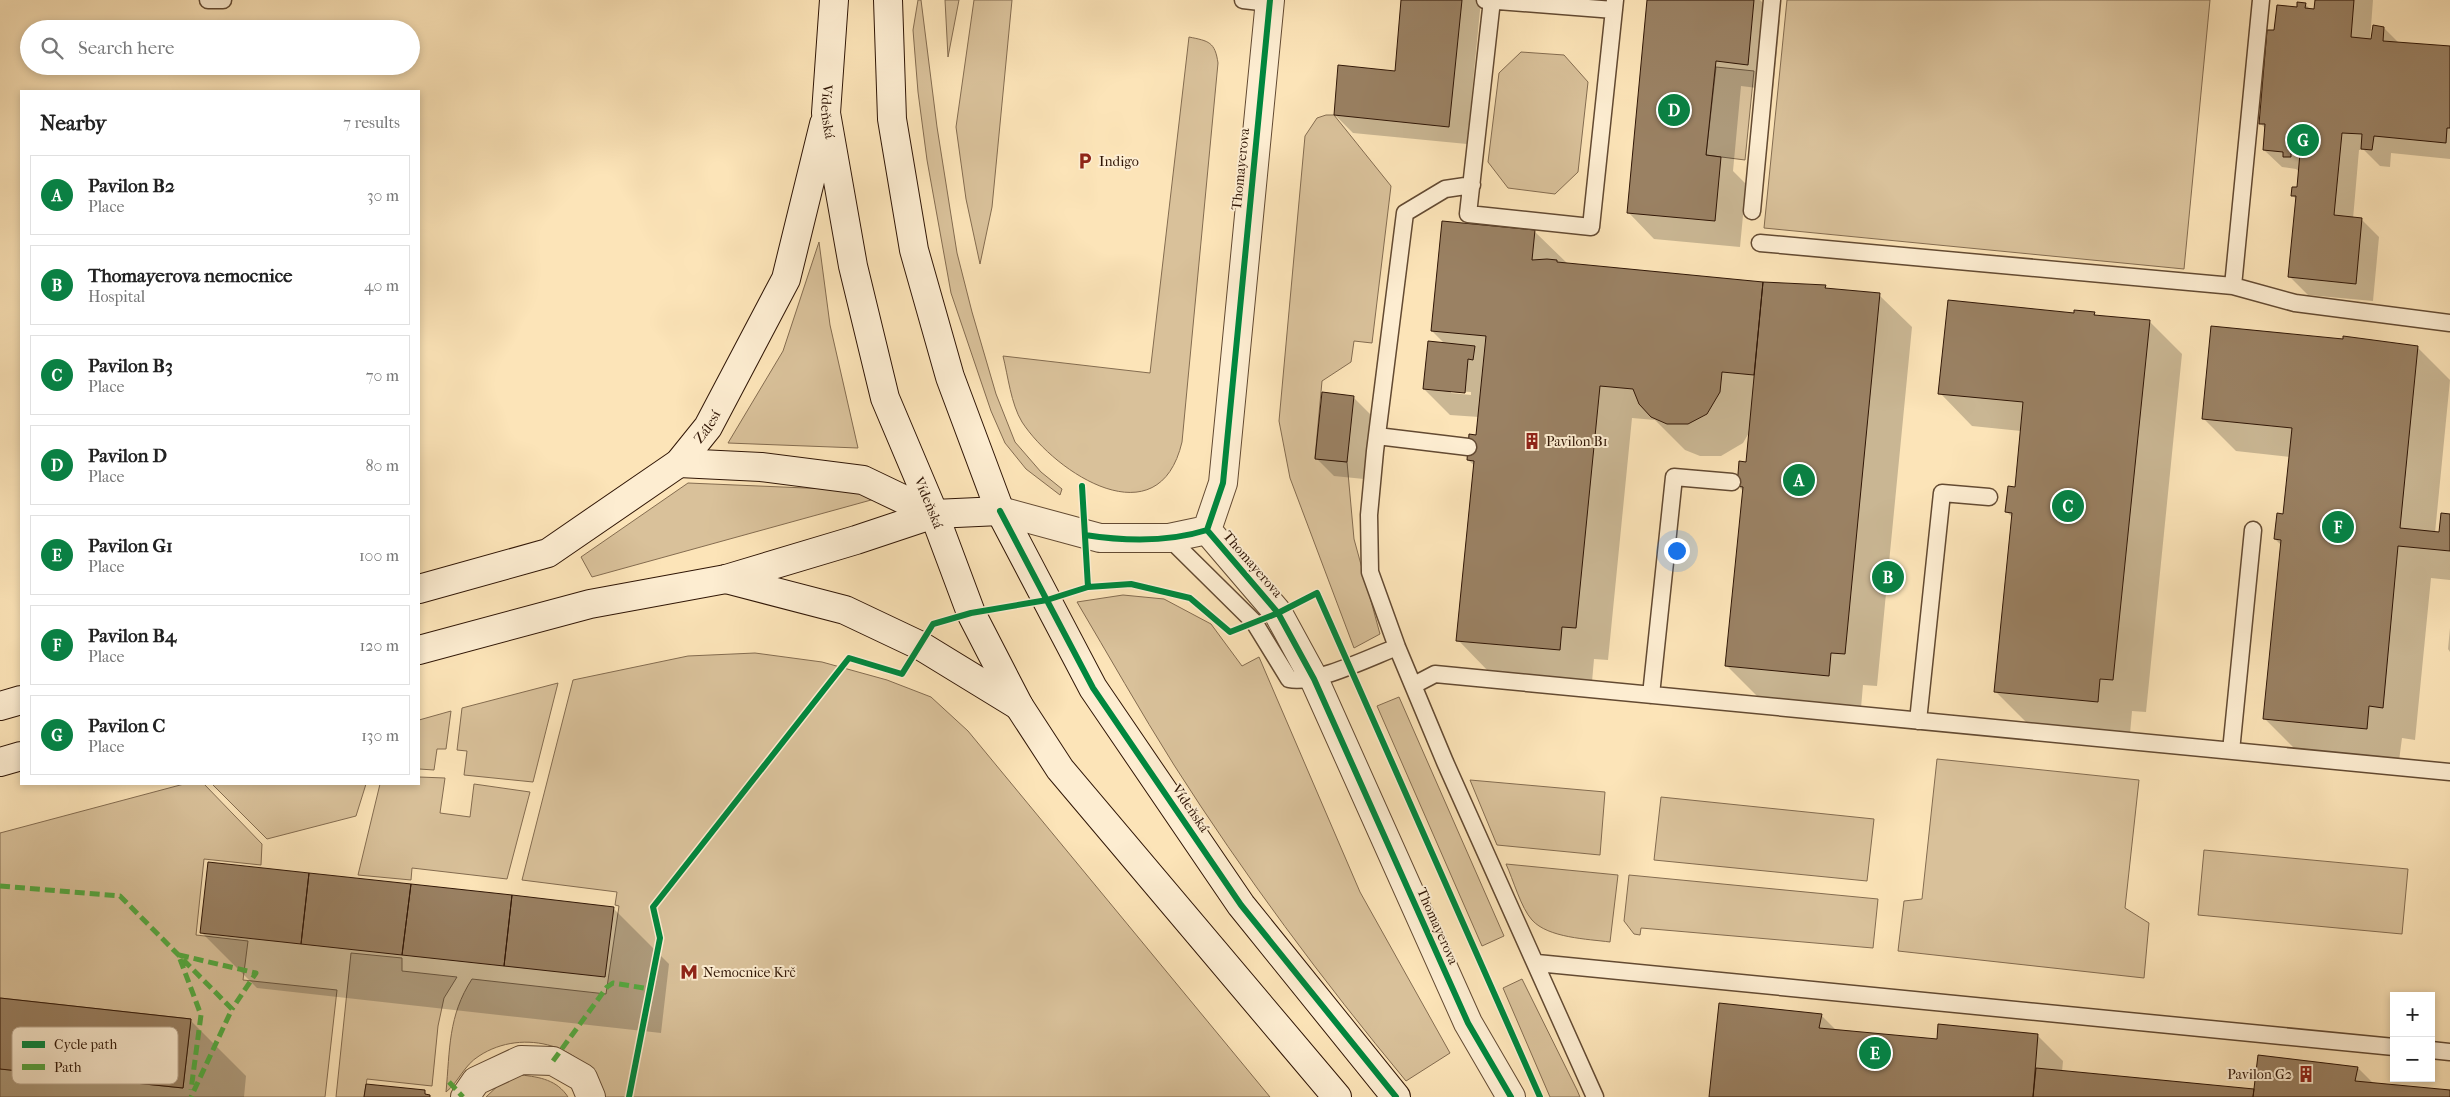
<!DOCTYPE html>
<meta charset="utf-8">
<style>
:root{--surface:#fff;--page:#f2f2f2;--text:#222;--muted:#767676;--line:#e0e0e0;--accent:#0b8043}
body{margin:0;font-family:"IM FELL French Canon",serif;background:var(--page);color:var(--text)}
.controls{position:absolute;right:15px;bottom:15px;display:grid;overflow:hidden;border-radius:0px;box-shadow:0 2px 8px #0003}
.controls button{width:45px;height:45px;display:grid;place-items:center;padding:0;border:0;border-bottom:1px solid var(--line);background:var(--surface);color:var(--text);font:25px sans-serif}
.you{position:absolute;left:1676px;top:550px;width:18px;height:18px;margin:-12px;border:4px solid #fff;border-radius:50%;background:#1a73e8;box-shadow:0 0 0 8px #1a73e833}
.badge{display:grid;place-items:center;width:32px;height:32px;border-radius:50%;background:var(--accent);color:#fff;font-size:16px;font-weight:700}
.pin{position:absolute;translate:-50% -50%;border:2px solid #fff;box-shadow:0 1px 5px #0006}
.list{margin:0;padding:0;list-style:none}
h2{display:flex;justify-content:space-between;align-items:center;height:65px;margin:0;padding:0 20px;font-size:21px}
h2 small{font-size:16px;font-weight:400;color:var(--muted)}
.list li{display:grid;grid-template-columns:32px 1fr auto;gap:15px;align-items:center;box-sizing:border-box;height:80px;margin:0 10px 10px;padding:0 10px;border:1px solid var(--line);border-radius:0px}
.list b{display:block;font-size:19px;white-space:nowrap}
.list p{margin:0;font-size:16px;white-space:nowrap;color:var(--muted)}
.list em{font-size:16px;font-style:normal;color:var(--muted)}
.icon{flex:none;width:28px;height:28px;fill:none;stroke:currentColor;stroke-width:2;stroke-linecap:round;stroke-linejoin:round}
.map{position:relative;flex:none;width:2450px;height:1097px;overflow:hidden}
.search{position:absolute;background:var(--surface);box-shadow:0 2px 8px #0003;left:20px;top:20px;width:400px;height:55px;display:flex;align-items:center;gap:12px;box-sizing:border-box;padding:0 18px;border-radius:28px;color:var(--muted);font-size:19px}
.panel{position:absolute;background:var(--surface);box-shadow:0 2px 8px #0003;left:20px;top:90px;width:400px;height:695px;border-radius:0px}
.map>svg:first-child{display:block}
.green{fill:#d9c19a;stroke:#846c50}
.shadow{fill:#0003;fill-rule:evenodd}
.building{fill:#9a8163;stroke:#301606}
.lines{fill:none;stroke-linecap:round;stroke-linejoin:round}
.lane-casing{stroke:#634a32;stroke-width:19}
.street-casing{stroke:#634a32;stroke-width:30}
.secondary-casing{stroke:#301606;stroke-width:30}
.lane{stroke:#fdedd1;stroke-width:16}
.street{stroke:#fdedd1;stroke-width:28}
.secondary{stroke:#fdedd1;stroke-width:28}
.quiet{stroke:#54a940;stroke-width:5;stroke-dasharray:10 5;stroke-linecap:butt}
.cycleway-casing{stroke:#fdedd1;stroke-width:9}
.cycleway{stroke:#00873e;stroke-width:6}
.labels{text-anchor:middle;stroke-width:4;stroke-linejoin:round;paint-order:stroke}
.street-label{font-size:14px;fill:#301606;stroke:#fdedd1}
.poi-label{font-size:14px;fill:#301606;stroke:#fdedd1;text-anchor:start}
.key{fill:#fdedd1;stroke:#c0ac94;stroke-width:1}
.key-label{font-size:14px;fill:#301606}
</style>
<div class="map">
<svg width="2450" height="1097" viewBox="0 0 2450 1097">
<rect width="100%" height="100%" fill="#fce4b8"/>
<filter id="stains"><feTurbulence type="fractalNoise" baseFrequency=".004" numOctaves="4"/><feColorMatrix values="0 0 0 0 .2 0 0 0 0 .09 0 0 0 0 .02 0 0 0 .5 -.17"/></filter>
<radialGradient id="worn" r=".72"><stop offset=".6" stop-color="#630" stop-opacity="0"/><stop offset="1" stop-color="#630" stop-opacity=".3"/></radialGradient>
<path class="green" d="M918,0H921L937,127L957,253L972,312L996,394L1015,442L1041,472L1062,489L1060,495L1026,469L1005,443L991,411L951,293L927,160L918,92L913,30Z
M945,0H959L948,57Z
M974,0H1012L992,207L980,264L966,199L956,127Z
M1787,0H2210L2184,269L1764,228Z
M1189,37C1209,41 1215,42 1218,63L1182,442C1159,540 1056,474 1022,422C1011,404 1008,376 1003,356L1150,373Z
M1521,52L1564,55L1588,82L1578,172L1555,194L1508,188L1488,162L1499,73Z
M1716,67L1754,71L1745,160L1706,155Z
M1326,115H1334L1391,186L1372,343L1354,341L1351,362L1322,381L1315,458L1347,462L1354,539L1380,634L1354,648L1290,478L1279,421L1305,136L1317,118Z
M819,242L830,325L858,448L728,443L783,351Z
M688,483L876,491L882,497L592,577L581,557Z
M1123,595L1164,599L1211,624L1242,666L1259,657L1360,892L1450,1053L1406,1081C1323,981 1244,875 1174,765C1140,711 1109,656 1077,602Z
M755,653L822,662L887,680L931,697L968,731L1270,1097H605C588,1045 523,1027 479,1056C464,1065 458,1083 446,1092C450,1049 448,1016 472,979L606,994L619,906L615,905L617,892L522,880L573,680L688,656Z
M558,683L533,782L464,775L467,751L457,750L462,708Z
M1399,697L1504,936L1482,946L1377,706Z
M451,711L446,749H437L434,770L419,769V720Z
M1937,759L2139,780L2125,908L2149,923L2144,978L1898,951L1904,901L1922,899Z
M419,777L445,778L440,813L470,817L474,784L530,792L507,879L412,868L411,880L358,875L380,784H419Z
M1470,780L1605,792L1600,855L1497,845Z
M184,784H204L262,844L261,865L204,859L196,935L248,941L243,980L337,990L325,1097H0V1069L183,1088L191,1019L0,998V833Z
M212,784H366L356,816L267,839Z
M1661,797L1874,819L1867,881L1654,860Z
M2204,850L2408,869L2402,934L2198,915Z
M1506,864L1618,875L1610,942C1588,939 1548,938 1532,920C1521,908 1513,879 1506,864Z
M1629,875L1878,899L1873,948L1641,928L1640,935L1634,934L1624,921Z
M351,953L402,958V971L457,977L444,998L438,1026L432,1086L367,1079L364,1097H336Z
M1522,979L1577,1090L1580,1097H1550L1503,988Z
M521,1075C540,1077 557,1080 568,1097H486L503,1081Z"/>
<path class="shadow" d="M1403,0H1481L1467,144L1353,133L1335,115L1396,72Z
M1649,0H1760L1780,20L1773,90L1741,86L1733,171L1746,184L1740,247L1654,239L1629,213Z
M2316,0H2373L2370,40H2372L2384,28L2399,43L2450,48V159L2391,153L2390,167L2380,166L2364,150H2359L2353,219H2361L2379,237L2373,301L2308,295L2290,277L2297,200L2292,195L2298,188L2300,172L2296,169L2282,167L2264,150L2266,129L2260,123L2275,31L2305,4L2311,10H2315Z
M1534,231L1568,264L1806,287H1825L1828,289L1879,295L1912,327L1877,686L1863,685L1861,708L1759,698L1727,666L1744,492L1738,486L1747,463L1750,431L1743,443L1721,456H1700L1685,450L1655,420L1632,418L1608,660L1594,659L1592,682L1490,673L1458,640L1475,466L1468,460L1477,436L1479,417L1450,415L1424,389L1446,345L1432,331ZM1451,391L1471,392V395L1451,393Z
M2094,313L2097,316L2149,321L2182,354L2146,712L2132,711L2130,734L2028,724L1996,692L2013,518L2007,512L2016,489L2021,431L1972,426L1940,393L2075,314Z
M2417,347L2450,380L2435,533H2440L2450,515V580L2431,578L2415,740L2402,738L2399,761L2298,752L2265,719L2281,545L2275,539L2285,515L2290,457L2236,451L2203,418Z
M1353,397L1371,415L1364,479L1334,476L1316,458Z
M2450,628V652L2448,649Z
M613,908L669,964L661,1033L257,988L201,932Z
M0,999L190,1020L246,1076L244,1097H0Z
M1821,1015L1837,1031L1938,1040L2037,1035L2063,1061L2062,1072L2254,1090L2358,1068L2374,1084L2450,1091V1097H1711Z"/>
<path class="building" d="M1401,0H1462L1449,127L1334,115L1338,65L1395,71Z
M1647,0H1754L1748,65L1716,61L1706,155L1721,157L1715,221L1627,213Z
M2315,0H2354L2351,37L2371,39L2373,25L2384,27L2383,41L2450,46V128H2447L2446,143L2374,136L2372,150L2361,149L2362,134L2342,133L2334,215L2362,218L2356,284L2288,277L2296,196H2291L2292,187H2297L2300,153L2291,152V157H2283V152L2263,150L2265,124H2259L2267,30H2274L2277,5L2297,7V2L2306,3L2305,8L2314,9Z
M1442,221L1535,230L1532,260L1547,259L1557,260V262L1763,282L1754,375L1722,372L1720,392L1707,414L1688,424H1667L1651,417L1639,404L1633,389L1600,386L1576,628L1562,627L1560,650L1456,641L1474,461L1467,460L1469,434L1476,435L1486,336L1431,331Z
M1763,282L1826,285L1825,288L1880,293L1845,654L1831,653L1829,676L1725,666L1743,487L1736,486L1738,474L1739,461L1746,462Z
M1948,300L2074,313V310L2095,312L2094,315L2150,320L2113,680L2100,679L2098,702L1994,692L2012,513L2005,512L2008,486L2015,487L2023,402L1938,394Z
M2211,326L2343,339V336L2418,346L2400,528L2439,532L2441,513L2450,514V551L2398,546L2383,708L2369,706L2367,729L2263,719L2281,540L2274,539L2277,513L2283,514L2292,428L2202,419Z
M1428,341L1475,346L1473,360L1468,359L1465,393L1423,389Z
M1322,392L1354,396L1347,462L1315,459Z
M208,862L309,873L301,944L200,933Z
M309,873L411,884L402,955L301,944Z
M411,884L512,895L504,966L402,955Z
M512,895L614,907L605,977L504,966Z
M0,998L191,1019L183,1088L0,1069Z
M1719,1003L1822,1014L1819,1028L1937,1039L1938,1024L2038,1034L2033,1097H1709Z
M2258,1055L2358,1067L2355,1081L2450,1090V1097H2253Z
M2036,1068L2254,1089L2253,1097H2033Z
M366,1084L425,1090V1094L430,1095V1097H364Z"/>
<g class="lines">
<g class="lane-casing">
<path id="lane" d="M208,0H223
M1243,0L1269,3
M1485,0L1614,10
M1492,0L1468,214L1591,227L1615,0
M1472,185L1445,189L1405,213L1375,451L1369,515L1370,572L1397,647L1445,762L1595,1097
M1752,211L1772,0
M1760,243L2233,286L2295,303L2450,323
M2233,286L2261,0
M1377,436L1468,447
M1169,538L1254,622L1289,679C1314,685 1371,657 1397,647
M1414,685L1435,674L2450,772
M1651,695L1674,477L1732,482
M1918,721L1942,493L1989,497
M2231,751L2253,530
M1537,963L2394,1047
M2431,1050L2450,1052"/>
</g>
<g class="street-casing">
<path id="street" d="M1000,511L1100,538H1169L1207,530
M1207,530L1278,613L1314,679L1468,1023L1511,1097
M1207,530L1223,483L1270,0
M465,1097L476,1081L521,1060L553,1061L583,1078L591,1097"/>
</g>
<g class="secondary-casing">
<g id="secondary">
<path id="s1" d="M834,0L826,113L853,266L885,398L934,514L971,613L1019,706L1060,769L1337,1097"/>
<path d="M888,0L892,119L914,250L950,377L1000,511L1093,688L1241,905L1396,1097"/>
<path d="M679,463L761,467L863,480L934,514"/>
<path d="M726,579L845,610L921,646L1019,706"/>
<path id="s2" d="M419,589L548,553L679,463L708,427L786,279L824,124"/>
<path d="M419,650L590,604L726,579L856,540L934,514L1000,511"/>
<path d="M0,706L21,700"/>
<path d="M0,762L21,756"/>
</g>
</g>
<use href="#lane" class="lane"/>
<use href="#street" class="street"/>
<use href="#secondary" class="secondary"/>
<path class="quiet" d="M0,886L120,896L232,1009L191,1097
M179,955L256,973L232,1009
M180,959L201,1015L191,1090
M553,1061L607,987L613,983L650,989
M449,1082L463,1097"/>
<g class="cycleway-casing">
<path id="cycleway" d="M1082,486L1088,587
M1000,511L1093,688L1241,905L1396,1097
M1207,530L1278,613L1314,679L1468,1023L1511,1097
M1207,530L1223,483L1270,0
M1085,535C1124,541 1169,542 1207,530
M629,1097L660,938L653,907L849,658L902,674L933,624L971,613L1047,600L1088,587L1131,584L1190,598L1230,632L1278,613L1317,593L1540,1097"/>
</g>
<use href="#cycleway" class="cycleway"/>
</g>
<defs>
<g id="parking-bare" transform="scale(1.35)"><path d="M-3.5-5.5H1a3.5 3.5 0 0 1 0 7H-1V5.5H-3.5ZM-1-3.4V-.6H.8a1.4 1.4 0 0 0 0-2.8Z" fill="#8f2418" stroke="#fdedd1" stroke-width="2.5" paint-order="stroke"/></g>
<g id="building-bare" transform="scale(1.35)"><path d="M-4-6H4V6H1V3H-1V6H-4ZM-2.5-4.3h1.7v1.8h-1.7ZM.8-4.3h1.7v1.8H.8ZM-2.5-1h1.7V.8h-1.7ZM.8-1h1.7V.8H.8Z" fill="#8f2418" stroke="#fdedd1" stroke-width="2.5" paint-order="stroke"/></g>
<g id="metro-bare" transform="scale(1.35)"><path d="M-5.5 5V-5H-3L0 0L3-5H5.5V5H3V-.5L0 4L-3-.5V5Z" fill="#8f2418" stroke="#fdedd1" stroke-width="2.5" paint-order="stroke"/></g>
</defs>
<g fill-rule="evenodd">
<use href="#parking-bare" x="1085" y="161"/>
<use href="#building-bare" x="1532" y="441"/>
<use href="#metro-bare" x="689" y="972"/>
<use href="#building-bare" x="2306" y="1074"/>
</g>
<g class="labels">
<g class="street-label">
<text dy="5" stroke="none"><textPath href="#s1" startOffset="112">Vídeňská</textPath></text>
<text transform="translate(1240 169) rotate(-84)" y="5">Thomayerova</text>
<text dy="5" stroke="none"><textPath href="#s2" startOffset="339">Zálesí</textPath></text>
<text dy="5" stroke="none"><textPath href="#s1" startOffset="518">Vídeňská</textPath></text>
<text transform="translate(1253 564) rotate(49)" y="5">Thomayerova</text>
<text transform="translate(1191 808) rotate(56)" y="5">Vídeňská</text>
<text transform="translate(1438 926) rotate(66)" y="5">Thomayerova</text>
</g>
<g class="poi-label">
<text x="1099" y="166">Indigo</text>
<text x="1546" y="446">Pavilon B1</text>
<text x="703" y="977">Nemocnice Krč</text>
<text x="2292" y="1079" text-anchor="end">Pavilon G2</text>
</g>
</g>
<rect x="12" y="1027" width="166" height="57" rx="8" class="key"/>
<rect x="22" y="1041" width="23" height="7" fill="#00873e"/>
<rect x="22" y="1064" width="23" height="6" fill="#54a940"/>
<g class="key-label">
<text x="54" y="1049">Cycle path</text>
<text x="54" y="1072">Path</text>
</g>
<rect width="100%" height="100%" filter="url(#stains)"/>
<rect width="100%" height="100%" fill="url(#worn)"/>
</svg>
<div class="controls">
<button>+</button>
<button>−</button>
</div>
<div class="you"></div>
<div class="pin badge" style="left:1799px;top:480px">A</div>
<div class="pin badge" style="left:1888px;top:577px">B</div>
<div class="pin badge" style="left:2068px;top:506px">C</div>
<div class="pin badge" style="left:1674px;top:110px">D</div>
<div class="pin badge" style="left:1875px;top:1053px">E</div>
<div class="pin badge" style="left:2338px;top:527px">F</div>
<div class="pin badge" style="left:2303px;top:140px">G</div>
<div class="search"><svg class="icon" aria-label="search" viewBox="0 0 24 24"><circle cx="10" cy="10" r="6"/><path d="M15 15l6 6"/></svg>Search here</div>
<section class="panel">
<h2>Nearby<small>7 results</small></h2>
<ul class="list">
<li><span class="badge">A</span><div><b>Pavilon B2</b><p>Place</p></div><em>30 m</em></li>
<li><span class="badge">B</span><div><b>Thomayerova nemocnice</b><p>Hospital</p></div><em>40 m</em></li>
<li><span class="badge">C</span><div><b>Pavilon B3</b><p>Place</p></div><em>70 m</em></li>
<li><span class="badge">D</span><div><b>Pavilon D</b><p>Place</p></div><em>80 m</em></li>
<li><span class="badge">E</span><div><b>Pavilon G1</b><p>Place</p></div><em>100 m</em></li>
<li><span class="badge">F</span><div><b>Pavilon B4</b><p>Place</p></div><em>120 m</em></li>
<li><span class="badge">G</span><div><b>Pavilon C</b><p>Place</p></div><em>130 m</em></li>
</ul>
</section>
</div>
